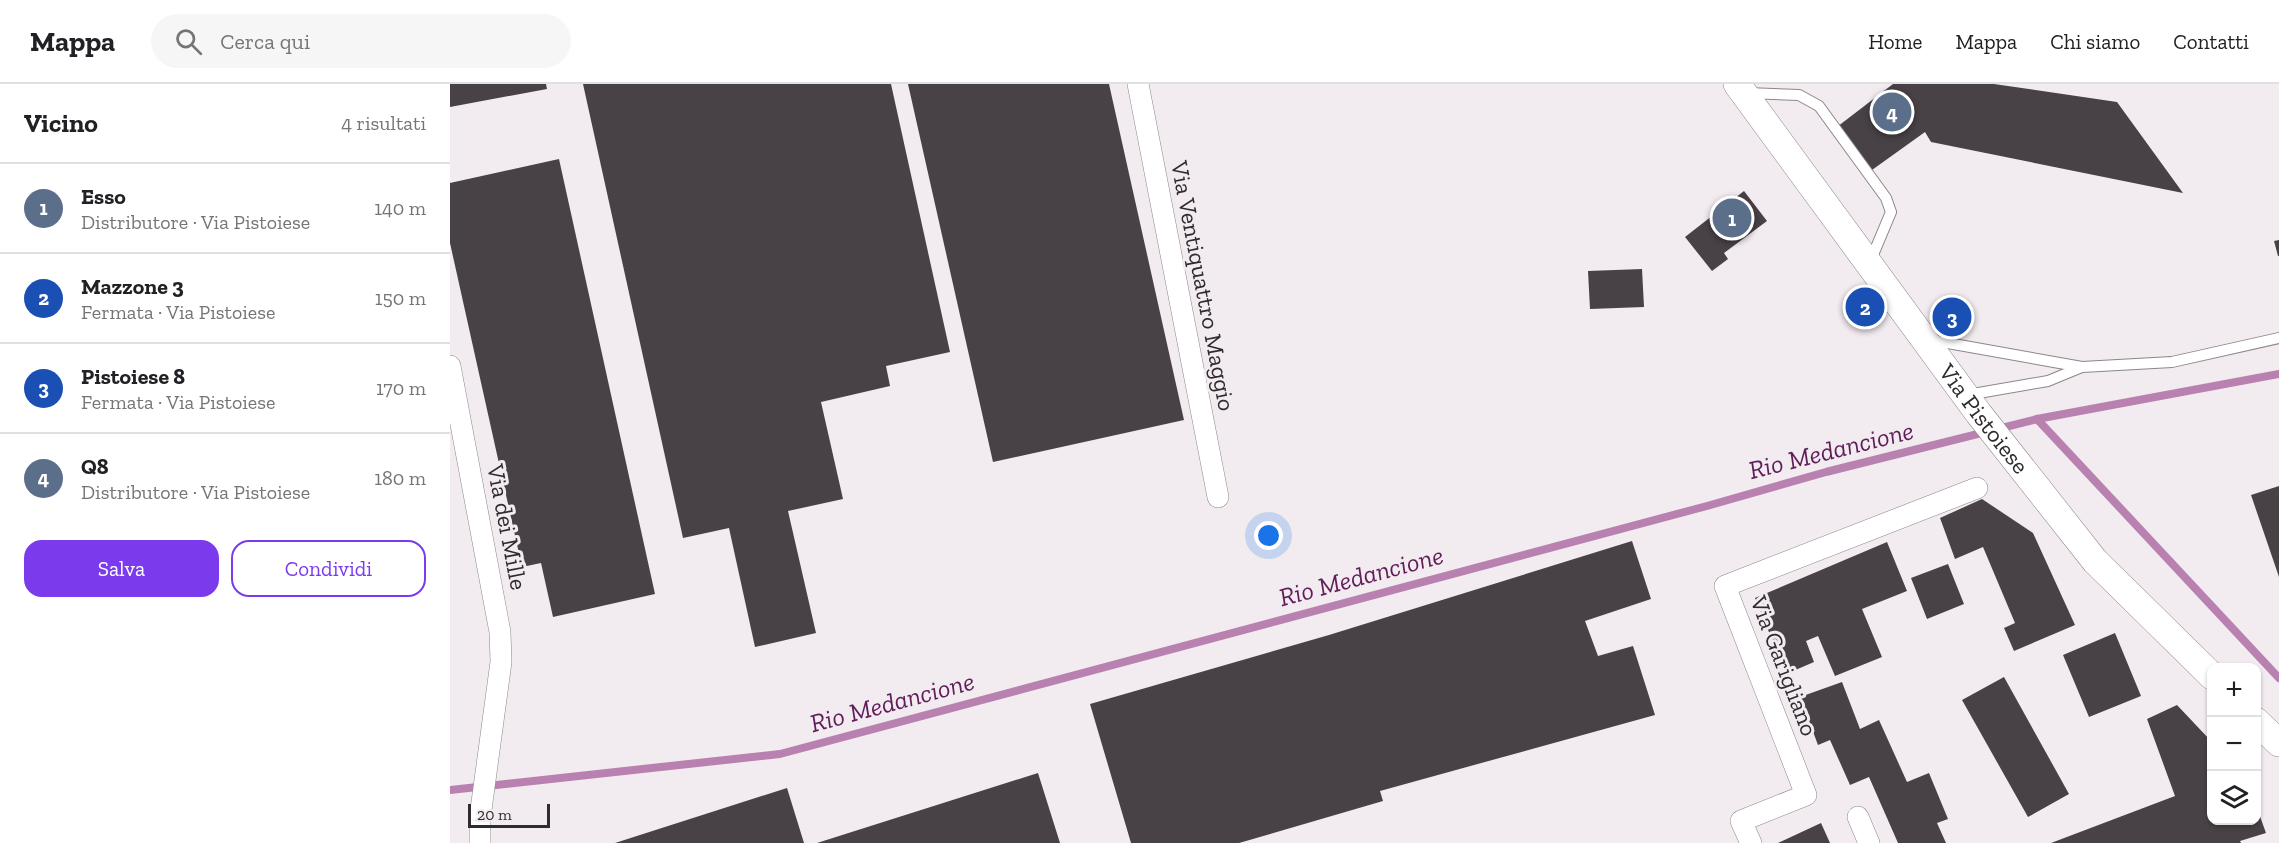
<!DOCTYPE html>
<html lang="it">
<meta charset="utf-8">
<style>
:root{--surface:#fff;--page:#f6f6f6;--text:#202124;--muted:#757577;--line:#e0e0e0;--accent:#7c3aed}
body{margin:0;font-family:"Zilla Slab",serif;background:var(--page);color:var(--text)}
.controls{position:absolute;right:18px;bottom:18px;display:grid;overflow:hidden;border-radius:12px;box-shadow:0 2px 4px #0004}
.controls button{width:54px;height:54px;display:grid;place-items:center;padding:0;border:0;border-bottom:2px solid var(--line);background:var(--surface);color:var(--text);font:30px sans-serif}
.scale{position:absolute;left:18px;bottom:15px;width:82px;box-sizing:border-box;padding-left:6px;border:3px solid #2e2c2e;border-top:0;font-size:16px;line-height:21px;white-space:nowrap;color:#2e2c2e;-webkit-text-stroke:4px #f2ebf0;paint-order:stroke}
.you{position:absolute;left:819px;top:452px;width:21px;height:21px;margin:-15px;border:4px solid #fff;border-radius:50%;background:#1a73e8;box-shadow:0 0 0 9px #1a73e833}
.badge{display:grid;place-items:center;width:39px;height:39px;border-radius:50%;background:var(--accent);color:#fff;font-size:20px;font-weight:700}
.pin{position:absolute;translate:-50% -50%;border:3px solid #fff;box-shadow:0 2px 6px #0006}
.list{margin:0;padding:0;list-style:none}
h2{display:flex;justify-content:space-between;align-items:center;height:78px;margin:0;padding:0 24px;font-size:26px}
h2 small{font-size:20px;font-weight:400;color:var(--muted)}
.list li{display:grid;grid-template-columns:39px 1fr auto;gap:18px;align-items:center;box-sizing:border-box;height:90px;padding:0 24px;border-top:2px solid var(--line)}
.list b{display:block;font-size:22px;white-space:nowrap}
.list p{margin:0;font-size:20px;white-space:nowrap;color:var(--muted)}
.list em{font-size:20px;font-style:normal;color:var(--muted)}
.actions{display:flex;gap:12px;padding:18px 24px}
.actions a{flex:1;padding:14px 0;border:2px solid var(--accent);border-radius:18px;text-align:center;font-size:21px;color:var(--accent)}
.actions .main{background:var(--accent);color:#fff}
.icon{flex:none;width:33px;height:33px;fill:none;stroke:currentColor;stroke-width:2;stroke-linecap:round;stroke-linejoin:round}
.map{position:relative;flex:none;width:1829px;height:759px;overflow:hidden}
header{display:flex;align-items:center;gap:36px;box-sizing:border-box;height:84px;padding:0 30px;background:var(--surface);border-bottom:2px solid var(--line)}
header strong{font-size:28px}
nav{display:flex;gap:33px;margin-inline-start:auto;font-size:21px}
.search{width:420px;height:54px;background:var(--page);display:flex;align-items:center;gap:15px;box-sizing:border-box;padding:0 21px;border-radius:33px;color:var(--muted);font-size:22px}
main{display:flex}
aside{flex:1;background:var(--surface)}
.map>svg:first-child{display:block}
.lines{fill:none;stroke-linecap:round;stroke-linejoin:round}
.stream{stroke:#b881b0;stroke-width:8}
.building{fill:#484247}
.service-casing{stroke:#8c868b;stroke-width:12}
.minor-casing{stroke:#8c868b;stroke-width:22}
.tertiary-casing{stroke:#8c868b;stroke-width:28}
.service{stroke:#fff;stroke-width:10}
.minor{stroke:#fff;stroke-width:21}
.tertiary{stroke:#fff;stroke-width:27}
.labels{text-anchor:middle;stroke-width:6;stroke-linejoin:round;paint-order:stroke}
.street-label{font-size:24px;fill:#2e2c2e;stroke:#f2ebf0}
.water-label{font-size:26px;font-style:italic;fill:#5f1d59;stroke:#f2ebf0}
</style>
<header>
<strong>Mappa</strong>
<div class="search"><svg class="icon" aria-label="search" viewBox="0 0 24 24"><circle cx="10" cy="10" r="6"/><path d="M15 15l6 6"/></svg>Cerca qui</div>
<nav><a>Home</a><a>Mappa</a><a>Chi siamo</a><a>Contatti</a></nav>
</header>
<main>
<aside>
<h2>Vicino<small>4 risultati</small></h2>
<ul class="list">
<li><span class="badge" style="background:#5c6f8a">1</span><div><b>Esso</b><p>Distributore · Via Pistoiese</p></div><em>140 m</em></li>
<li><span class="badge" style="background:#1a4fb4">2</span><div><b>Mazzone 3</b><p>Fermata · Via Pistoiese</p></div><em>150 m</em></li>
<li><span class="badge" style="background:#1a4fb4">3</span><div><b>Pistoiese 8</b><p>Fermata · Via Pistoiese</p></div><em>170 m</em></li>
<li><span class="badge" style="background:#5c6f8a">4</span><div><b>Q8</b><p>Distributore · Via Pistoiese</p></div><em>180 m</em></li>
</ul>
<div class="actions"><a class="main">Salva</a><a>Condividi</a></div>
</aside>
<div class="map">
<svg width="1829" height="759" viewBox="0 0 1829 759">
<rect width="100%" height="100%" fill="#f2ebf0"/>
<g class="lines">
<path class="stream" d="M1587,335L1829,594
M0,706L330,670L1257,422L1376,388L1587,335L1829,290"/>
</g>
<path class="building" d="M0,0H96L97,5L0,23Z
M133,0H441L500,268L436,282L440,302L371,318L393,415L338,427L366,549L305,563L279,444L233,454Z
M458,0H659L734,336L543,378Z
M1443,0H1544L1667,18L1733,109L1481,58L1475,48L1415,91L1383,46Z
M109,75L205,510L103,533L91,479L72,483L0,159V99Z
M1294,107L1317,137L1274,169L1278,175L1262,187L1235,153Z
M1829,156V172H1828L1824,157Z
M1192,185L1194,223L1140,225L1138,187Z
M1829,402V493L1801,411Z
M1532,415L1583,449L1625,541L1564,567L1554,544L1565,539L1533,463L1505,475L1490,434Z
M1182,457L1201,515L1135,537L1148,572L1183,562L1205,631L930,707L933,717L789,759H681L640,620L879,551Z
M1437,458L1457,507L1412,525L1432,573L1385,592L1368,552L1356,557L1364,578L1336,590L1305,514Z
M1498,480L1514,520L1477,535L1461,494Z
M1665,549L1691,612L1639,633L1613,571Z
M1554,593L1619,710L1578,733L1512,616Z
M1392,598L1410,645L1429,636L1457,698L1479,689L1498,735L1487,739L1496,759H1448L1419,693L1400,701L1380,656L1368,661L1350,613Z
M1727,621L1761,657V736H1806L1807,724L1816,749L1790,757L1791,759H1601L1725,712L1697,635Z
M588,689L610,759H367Z
M337,704L354,759H165Z
M1371,739L1380,759H1328Z"/>
<g class="lines">
<g class="service-casing">
<path id="service" d="M1297,9L1349,11L1369,22L1436,114L1441,128L1420,178
M1481,256L1632,283L1722,278L1829,254
M1517,311L1598,297L1632,283"/>
</g>
<g class="minor-casing">
<path id="minor" d="M688,0L768,413
M0,282L50,548L51,578L30,733V759
M1408,733L1419,759
M1301,759L1291,737L1356,711L1275,502L1527,404"/>
</g>
<g class="tertiary-casing">
<g id="tertiary">
<path id="s1" d="M1287,0L1529,330L1645,477L1762,592"/>
<path d="M1806,637L1829,659"/>
</g>
</g>
<use href="#service" class="service"/>
<use href="#minor" class="minor"/>
<use href="#tertiary" class="tertiary"/>
</g>
<g class="labels">
<g class="street-label">
<text transform="translate(753 202) rotate(79)" y="8">Via Ventiquattro Maggio</text>
<text dy="8" stroke="none"><textPath href="#s1" startOffset="416">Via Pistoiese</textPath></text>
<text transform="translate(57 443) rotate(79)" y="8">Via dei Mille</text>
<text transform="translate(1334 582) rotate(69)" y="8">Via Garigliano</text>
</g>
<g class="water-label">
<text transform="translate(1381 366) rotate(-14)" y="9">Rio Medancione</text>
<text transform="translate(911 492) rotate(-15)" y="9">Rio Medancione</text>
<text transform="translate(442 618) rotate(-15)" y="9">Rio Medancione</text>
</g>
</g>
</svg>
<div class="controls">
<button>+</button>
<button>−</button>
<button><svg class="icon" aria-label="layers" viewBox="0 0 24 24"><path d="M12 4l9 5-9 5-9-5zM3 14l9 5 9-5"/></svg></button>
</div>
<div class="scale">20 m</div>
<div class="you"></div>
<div class="pin badge" style="left:1282px;top:134px;background:#5c6f8a">1</div>
<div class="pin badge" style="left:1415px;top:223px;background:#1a4fb4">2</div>
<div class="pin badge" style="left:1502px;top:233px;background:#1a4fb4">3</div>
<div class="pin badge" style="left:1442px;top:28px;background:#5c6f8a">4</div>
</div>
</main>
